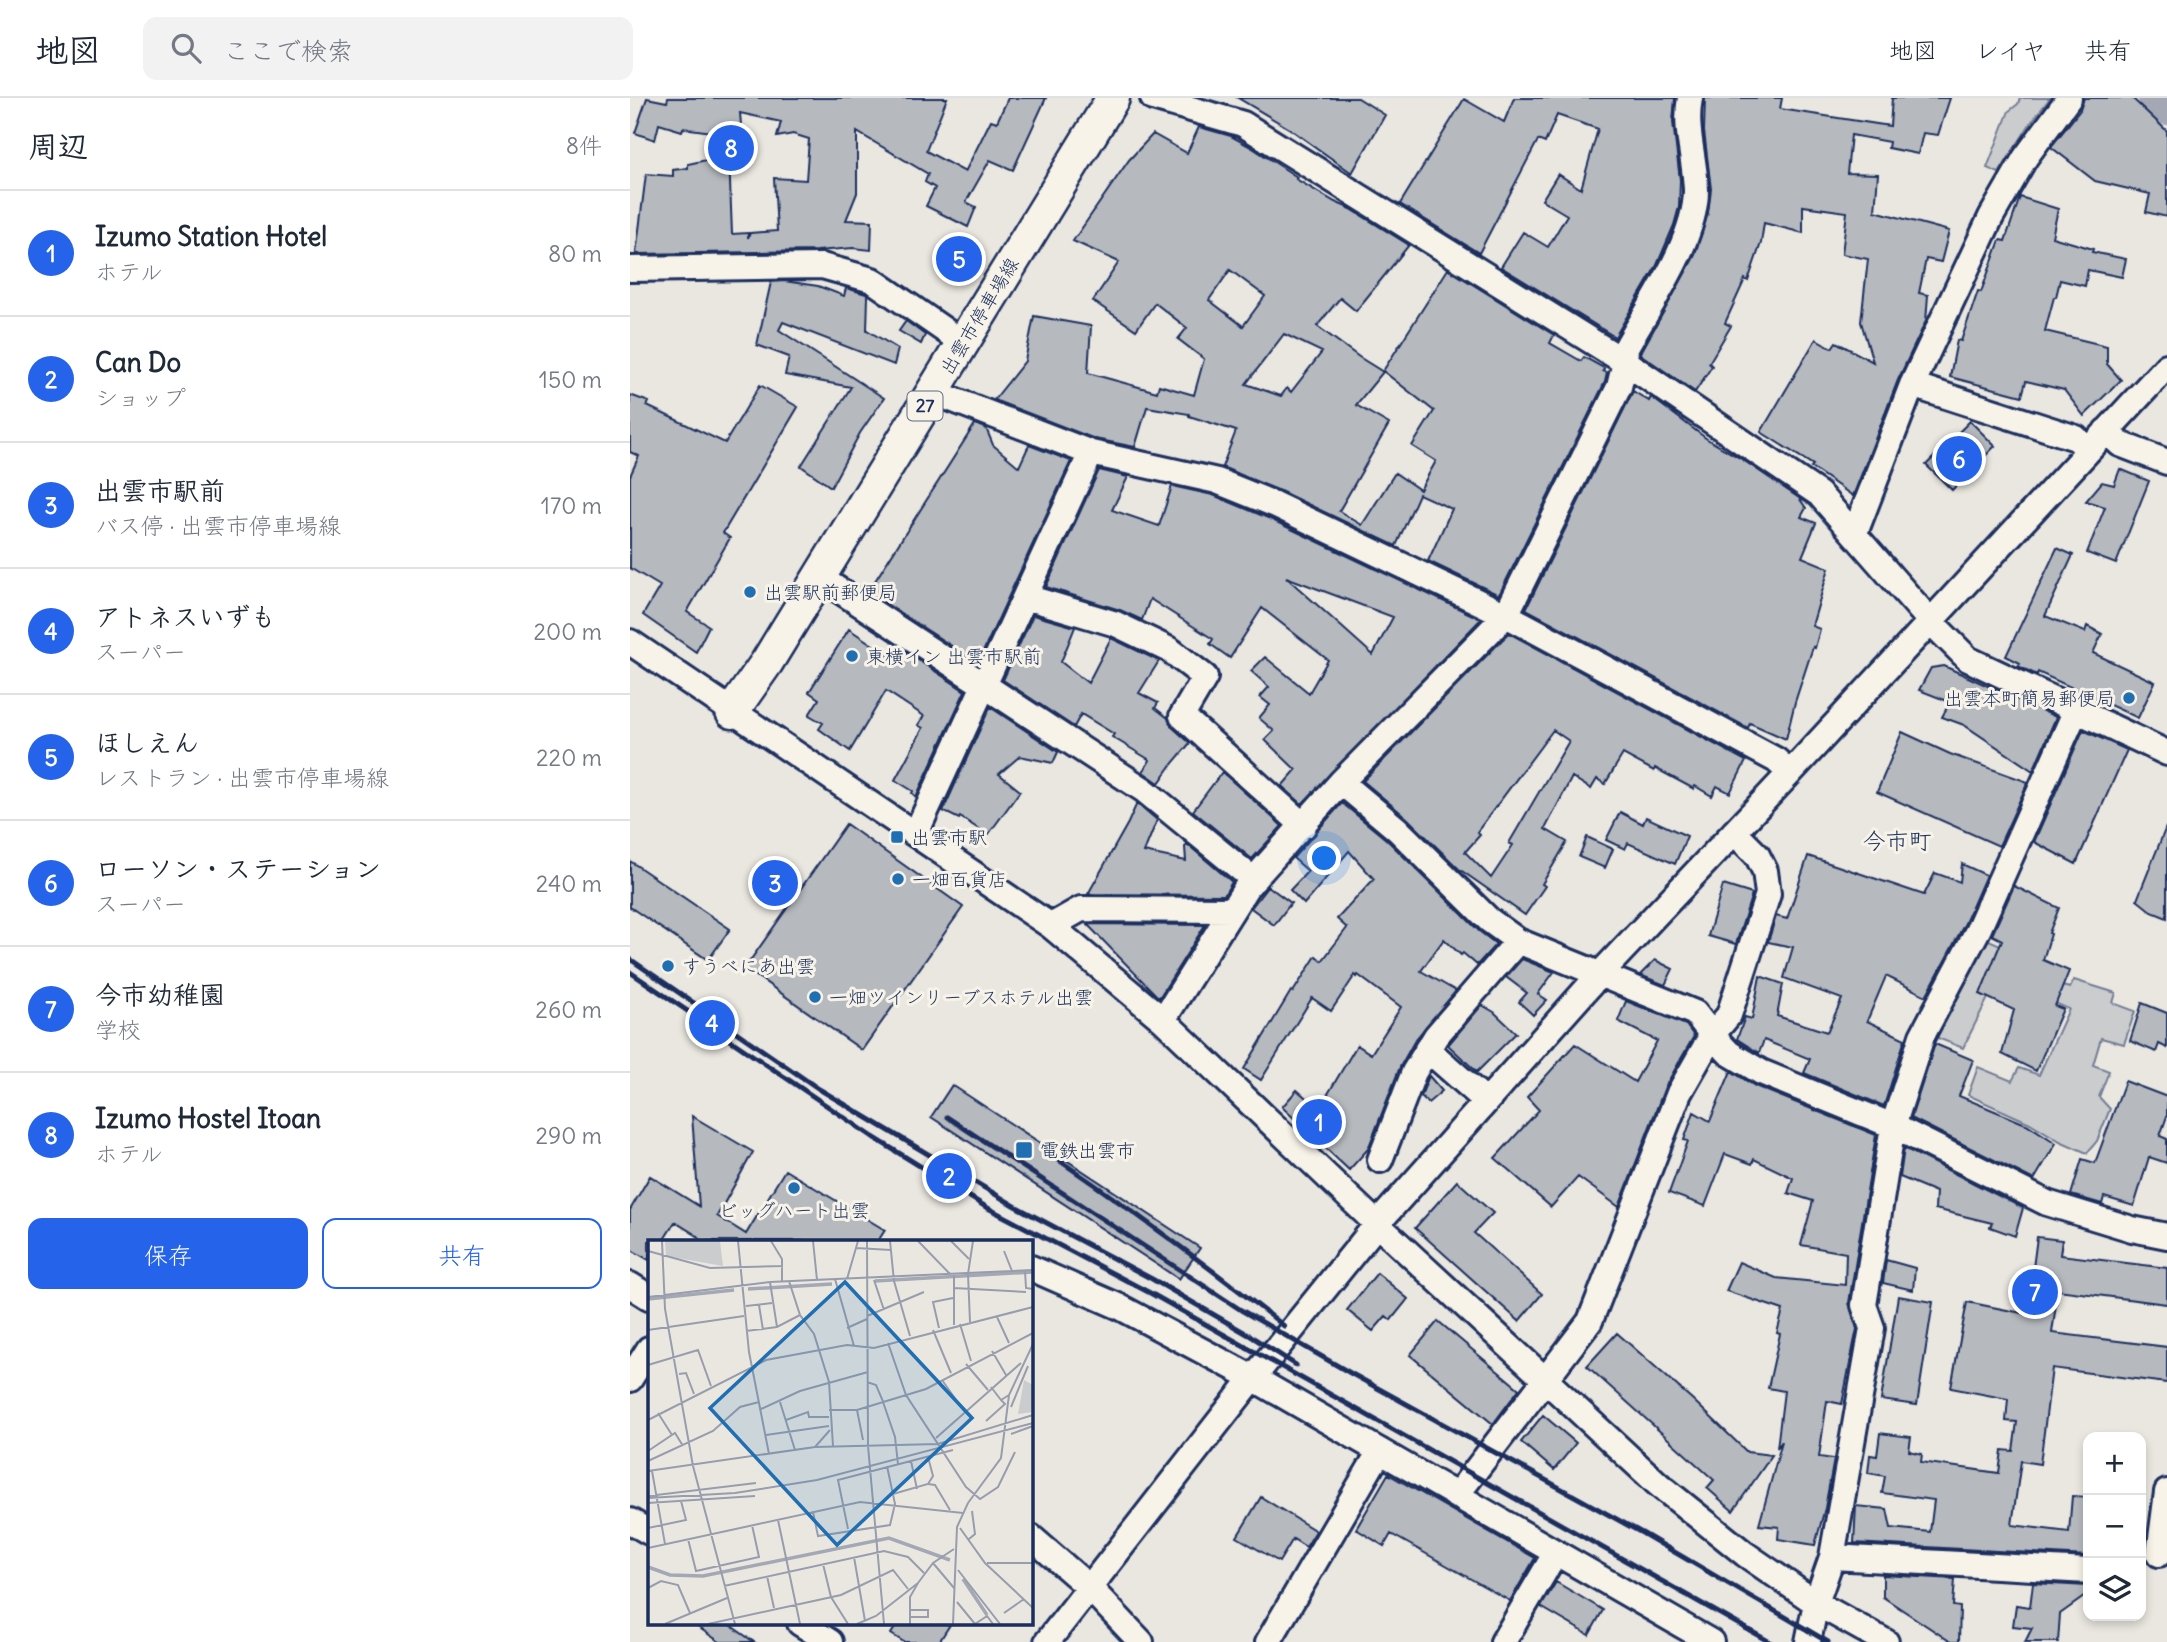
<!DOCTYPE html>
<html lang="ja">
<meta charset="utf-8">
<style>
:root{--surface:#fff;--page:#f2f2f3;--text:#1f2937;--muted:#747a83;--line:#e0e1e3;--accent:#2563eb}
body{margin:0;font-family:Delius,"Klee One",sans-serif;background:var(--page);color:var(--text)}
.controls{position:absolute;right:21px;bottom:21px;display:grid;overflow:hidden;border-radius:14px;box-shadow:0 4px 10px #0003}
.controls button{width:63px;height:63px;display:grid;place-items:center;padding:0;border:0;border-bottom:2px solid var(--line);background:var(--surface);color:var(--text);font:35px sans-serif}
.you{position:absolute;left:695px;top:761px;width:24px;height:24px;margin:-18px;border:5px solid #fff;border-radius:50%;background:#1a73e8;box-shadow:0 0 0 10px #1a73e833}
.badge{display:grid;place-items:center;width:46px;height:46px;border-radius:50%;background:var(--accent);color:#fff;font-size:23px;font-weight:700}
.pin{position:absolute;translate:-50% -50%;border:4px solid #fff;box-shadow:0 2px 7px #0006}
.list{margin:0;padding:0;list-style:none}
h2{display:flex;justify-content:space-between;align-items:center;height:91px;margin:0;padding:0 28px;font-size:30px}
h2 small{font-size:23px;font-weight:400;color:var(--muted)}
.list li{display:grid;grid-template-columns:46px 1fr auto;gap:21px;align-items:center;box-sizing:border-box;height:126px;padding:0 28px;border-top:2px solid var(--line)}
.list b{display:block;font-size:26px;white-space:nowrap}
.list p{margin:0;font-size:23px;white-space:nowrap;color:var(--muted)}
.list em{font-size:23px;font-style:normal;color:var(--muted)}
.actions{display:flex;gap:14px;padding:21px 28px}
.actions a{flex:1;padding:16px 0;border:2px solid var(--accent);border-radius:14px;text-align:center;font-size:24px;color:var(--accent)}
.actions .main{background:var(--accent);color:#fff}
.icon{flex:none;width:38px;height:38px;fill:none;stroke:currentColor;stroke-width:2;stroke-linecap:round;stroke-linejoin:round}
.map{position:relative;flex:none;width:1537px;height:1544px;overflow:hidden}
header{display:flex;align-items:center;gap:42px;box-sizing:border-box;height:98px;padding:0 35px;background:var(--surface);border-bottom:2px solid var(--line)}
header strong{font-size:33px}
nav{display:flex;gap:38px;margin-inline-start:auto;font-size:24px}
.search{width:490px;height:63px;background:var(--page);display:flex;align-items:center;gap:18px;box-sizing:border-box;padding:0 24px;border-radius:14px;color:var(--muted);font-size:26px}
main{display:flex}
aside{flex:1;background:var(--surface)}
.map>svg:first-child{display:block}
.green{fill:#cbcccd;stroke:#737e96;stroke-width:2}
.lines{fill:none;stroke-linecap:round;stroke-linejoin:round}
.river{stroke:#a3a8b4;stroke-width:38}
.building{fill:#b6babf;stroke:#1b2f5e;stroke-width:2;fill-rule:evenodd}
.minor-casing{stroke:#1b2f5e;stroke-width:30}
.major-casing{stroke:#1b2f5e;stroke-width:37}
.minor{stroke:#f7f3e8;stroke-width:24}
.major{stroke:#f7f3e8;stroke-width:32}
.rail{stroke:#1b2f5e;stroke-width:5}
.poi-dot{fill:#1f6fb2;stroke:#f7f3e8;stroke-width:2.5}
.labels{text-anchor:middle;stroke-width:6;stroke-linejoin:round;paint-order:stroke}
.shield{fill:#f7f3e8;stroke:#5d6a87;stroke-width:2}
.shield-label{font-size:18px;font-weight:bold;fill:#1b2f5e}
.street-label{font-size:19px;fill:#1b2f5e;stroke:#f7f3e8}
.poi-label{font-size:19px;fill:#1b2f5e;stroke:#f7f3e8;text-anchor:start}
.quarter-label{font-size:23px;fill:#1b2f5e;stroke:#f7f3e8}
.inset-river{fill:none;stroke:#a3a8b4;stroke-width:3.5}
.inset-road{fill:none;stroke:#979dac;stroke-width:2}
.view{fill:#1f6fb2;fill-opacity:0.15;stroke:#1f6fb2;stroke-width:3.5}
.inset-edge{fill:none;stroke:#1b2f5e;stroke-width:3.5}
</style>
<header>
<strong>地図</strong>
<div class="search"><svg class="icon" aria-label="search" viewBox="0 0 24 24"><circle cx="10" cy="10" r="6"/><path d="M15 15l6 6"/></svg>ここで検索</div>
<nav><a>地図</a><a>レイヤ</a><a>共有</a></nav>
</header>
<main>
<aside>
<h2>周辺<small>8件</small></h2>
<ul class="list">
<li><span class="badge">1</span><div><b>Izumo Station Hotel</b><p>ホテル</p></div><em>80 m</em></li>
<li><span class="badge">2</span><div><b>Can Do</b><p>ショップ</p></div><em>150 m</em></li>
<li><span class="badge">3</span><div><b>出雲市駅前</b><p>バス停 · 出雲市停車場線</p></div><em>170 m</em></li>
<li><span class="badge">4</span><div><b>アトネスいずも</b><p>スーパー</p></div><em>200 m</em></li>
<li><span class="badge">5</span><div><b>ほしえん</b><p>レストラン · 出雲市停車場線</p></div><em>220 m</em></li>
<li><span class="badge">6</span><div><b>ローソン・ステーション</b><p>スーパー</p></div><em>240 m</em></li>
<li><span class="badge">7</span><div><b>今市幼稚園</b><p>学校</p></div><em>260 m</em></li>
<li><span class="badge">8</span><div><b>Izumo Hostel Itoan</b><p>ホテル</p></div><em>290 m</em></li>
</ul>
<div class="actions"><a class="main">保存</a><a>共有</a></div>
</aside>
<div class="map">
<svg width="1537" height="1544" viewBox="0 0 1537 1544">
<rect width="100%" height="100%" fill="#eae7e0"/>
<filter id="ink" filterUnits="userSpaceOnUse"><feTurbulence type="fractalNoise" baseFrequency=".0143" numOctaves="2"/><feDisplacementMap in="SourceGraphic" scale="14" xChannelSelector="R" yChannelSelector="G"/><feConvolveMatrix kernelMatrix="1 2 1 2 8 2 1 2 1" color-interpolation-filters="sRGB"/></filter>
<g filter="url(#ink)">
<path class="green" d="M1390,0H1420L1400,26L1369,75L1357,70L1379,13L1388,6Z
M1352,839L1375,849L1366,858L1350,896L1358,900L1333,950L1300,937Z
M1444,882L1486,895L1483,905L1505,913L1494,946L1471,940L1463,967L1479,973L1469,999L1480,1011L1467,1043L1457,1055L1430,1043L1400,1025L1338,997L1348,969L1382,983L1389,970L1409,977L1439,911L1420,903L1428,887L1440,890Z"/>
<g class="lines">
<path class="river" d="M1527,0L1537,8"/>
</g>
<path class="building" d="M17,0L37,4L38,0H317L296,53L335,74L361,22L367,24L378,0H416L383,72L360,62L336,104L346,109L338,129L296,108L305,90L295,84L298,76L227,34V95L216,122L242,123L241,152L223,150L187,153L6,156L16,76L43,78V72L58,70V66L99,57L102,136L118,135V140L120,135L147,133L144,80L176,82L179,41L163,36L147,39L151,24L110,15L112,38L53,30L52,33L29,26L25,42L5,35Z
M608,0H728L755,17L722,75L660,31Z
M884,0H1045L1043,24L1050,82L1049,109L1044,127L1027,167L985,239L871,169L893,134L918,149L937,117L912,102L928,76L951,91L968,31L927,17L915,45L908,42L849,155L770,106L834,1L874,24Z
M1075,0H1152L1150,11L1260,28L1262,0H1320L1308,37L1293,35L1288,56L1258,50L1259,44L1221,37L1217,75L1248,76L1245,113L1319,133L1311,164L1296,161L1289,195L1298,197L1296,223L1268,282L1223,398L1181,369L1183,367L1131,334L1186,241L1202,250L1206,244L1243,264L1231,224L1238,161L1212,156L1217,114L1173,108V135L1134,125L1131,145L1118,183L1115,181L1095,225L1101,228L1079,265L1082,268L1065,294L1010,256L1064,159L1078,115L1081,91L1074,33Z
M1454,0H1502L1537,33V119L1516,114L1520,96L1465,83L1421,49L1450,12Z
M569,29L601,38L621,49L667,79L666,81L705,104L721,111L779,147L726,213L710,200L687,228L729,259L753,274L726,307L759,326L709,413L732,427L765,375L790,392L806,363L782,348L804,313L753,273L818,171L924,237L920,245L951,263L954,259L974,270L973,273L977,275L975,284L869,497L798,463L822,411L789,396L766,448L650,393L592,369L606,333L559,318V316L517,309L505,349L465,341L364,302L395,263L404,218L461,228L458,275L527,294L529,287L564,297L574,261L548,241L557,230L525,205L506,232L463,203L489,164L443,143L499,62L523,36L557,55ZM600,172L635,198L613,228L579,202ZM654,236L692,254L661,294L657,290L651,298L616,286Z
M1390,99L1428,111L1422,139L1463,151L1462,154L1496,161L1492,179L1458,172L1455,188L1430,182L1426,199H1424L1415,233L1477,248V266L1491,282L1454,318L1434,292L1396,283L1392,298L1320,279L1327,242L1331,243L1348,193L1351,194L1370,142L1375,143Z
M329,146L341,157L330,176L316,164Z
M154,183L188,188L214,198L216,190L236,196L238,198L237,232L268,251L264,267L153,224L149,232L254,300L230,335L201,389L171,368L221,289L155,277L159,259L127,247L141,184Z
M276,223L295,237L291,246L269,233Z
M130,287L168,309L93,435L100,440L57,514L79,528L66,554L13,517L30,488L0,470V378L9,358L0,354V297L19,304L17,308L95,345Z
M1003,293L1019,303L1021,299L1077,341L1113,362L1169,400L1176,410L1171,419L1186,425L1172,459L1199,470L1182,528L1190,531L1185,550L1183,549L1165,604L1156,641L1120,625L1118,630L896,511Z
M1340,323L1365,348L1322,392L1296,367Z
M345,326L356,330L363,347L389,369L399,347L441,363L348,565L238,494Z
M1490,371L1519,383L1486,466L1457,455L1475,409L1456,403L1472,384L1484,387Z
M469,372L498,379L482,412L529,428L542,388L583,397L638,420L851,521L672,706L652,688L666,672L635,642L644,633L629,620L640,607L630,599L639,589L621,573L635,559L679,595L698,562L632,510L600,560L580,546L583,541L520,501L512,522L490,512L416,489ZM656,479L763,519L743,557Z
M1427,450L1443,457L1415,518L1455,534L1457,528L1472,536L1463,555L1525,584L1508,620L1408,574L1407,577L1388,568L1390,565L1376,558Z
M403,517L445,529L431,564L458,585L481,540L529,563L509,595L528,605L525,610L538,620L542,629L560,645L543,665L529,685L513,674L520,662L482,639L484,636L451,616L444,629L373,582Z
M219,531L267,563L273,552L335,593L286,699L282,695L283,693L265,682L293,630L288,627L294,618L256,593L220,653L189,631L193,625L179,617L189,601L179,594Z
M879,535L1116,663L1100,695L1087,688L1082,698L1065,688L1064,691L1025,670L1024,673L993,656L975,686L967,681L961,691L942,679L915,731L937,744L912,786L915,788L895,817L829,771L777,720L733,683ZM923,632L939,643L879,745L883,747L861,780L835,754L850,737L847,734Z
M1314,568L1426,619L1403,673L1334,627L1312,619L1320,604L1289,592L1301,570Z
M360,609L428,654L423,665L390,658L369,676L390,693L358,737L330,719L329,721L313,713Z
M1453,632L1497,652L1446,766L1404,744Z
M1272,634L1320,656L1398,684L1369,748L1247,694Z
M592,674L652,728L622,761L563,713Z
M507,705L527,722L514,754L556,763L555,749L557,746L602,784L594,797L458,796L498,725Z
M712,705L757,742L849,833L866,846L847,867L833,855L831,857L814,841L791,873L826,893L785,942L770,969L738,1051L719,1072L652,1009L667,992L689,1011L727,947L741,956L771,909L728,877L727,879L725,877L701,913L682,900L631,982L614,971L661,893L663,894L686,858L692,863L717,830L707,821L744,781L719,753L674,806L660,792L678,773L663,760Z
M990,714L1013,726L1016,719L1057,738L1045,766L998,745L995,751L976,742Z
M216,726L333,809L232,952L115,870Z
M1536,729H1537V820L1522,814L1507,802Z
M957,739L983,751L975,770L949,759Z
M1178,758L1294,797L1305,775L1330,784L1332,766L1356,777L1335,825L1296,898L1256,878L1237,923L1275,941L1254,1008L1174,975L1180,961L1134,942L1129,955L1107,941L1115,919L1122,921L1130,878L1153,886L1147,918L1197,934L1212,901L1154,880L1163,849L1138,844L1146,818L1157,821Z
M0,763L100,831L78,862L0,809Z
M1093,787L1122,796L1106,846L1078,838Z
M638,788L661,805L644,827L621,810Z
M1384,788L1429,810L1419,835L1421,836L1413,862L1439,873L1425,908L1433,911L1406,973L1372,956L1384,912L1350,896L1372,842L1362,837Z
M457,826L575,827L529,900Z
M892,861L924,874L908,896L917,902L903,917L889,904L897,895L876,879Z
M1025,862L1043,871L1035,887L1010,877Z
M996,903L1056,927L1064,938L1035,989L989,1109L948,1079L921,1109L865,1060L909,1012L897,999L945,946L1005,984L1027,943L988,923Z
M1512,905L1537,915V950L1529,946L1526,954L1500,943Z
M852,907L864,914L886,935L847,974L818,947Z
M1305,946L1343,962L1329,998L1398,1027L1426,1045L1404,1082L1281,1020Z
M1101,973L1125,988L1246,1037L1219,1205L1227,1231L1224,1245L1212,1306L1197,1303L1189,1359L1204,1361L1195,1410L1185,1447L1148,1441L1149,1429L1129,1427L1152,1343L1147,1350L1154,1293L1138,1290L1150,1236L1147,1235L1153,1212L1096,1193L1109,1164L1146,1180L1215,1187L1216,1155L1171,1147L1183,1103L1158,1095L1163,1080L1124,1061L1122,1066L1095,1056L1075,1108L1039,1095L1058,1043L1054,1042L1064,1014L1080,1023Z
M799,978L812,993L798,1005L791,998Z
M1495,983L1537,999V1018L1530,1038L1537,1041V1065L1519,1059L1504,1108L1474,1099L1472,1106L1441,1097L1452,1061L1465,1065Z
M322,987L570,1150L549,1181L301,1019Z
M62,1018L123,1054L87,1118L116,1136L155,1072L255,1132L248,1143H70L69,1139L45,1124L33,1143H19V1162L0,1151V1112L20,1078L69,1108Z
M1274,1050L1393,1110L1385,1138L1360,1129L1362,1125L1305,1111L1306,1094L1270,1079Z
M827,1083L863,1115L844,1135L912,1196L889,1223L785,1130Z
M1407,1139L1432,1142L1430,1157L1537,1170V1206L1428,1192L1422,1235L1537,1249V1285L1422,1270L1410,1366L1391,1363L1382,1427L1439,1434L1442,1398L1458,1399V1458L1224,1445L1226,1408L1257,1411L1261,1430L1300,1434L1304,1402L1252,1395L1255,1378L1238,1375L1240,1357L1247,1358L1250,1335L1281,1339L1279,1353L1292,1356L1291,1364L1369,1375L1372,1352L1383,1353L1387,1324L1376,1323L1378,1301L1321,1290L1337,1204L1397,1216Z
M1256,1162L1285,1170L1283,1192L1253,1185Z
M747,1175L778,1201L761,1222L756,1218L743,1233L717,1212Z
M1268,1198L1303,1204L1287,1307L1251,1302Z
M808,1223L889,1291L863,1326L780,1257Z
M987,1235L1063,1302L1117,1354L1142,1357L1103,1413L1077,1390L1084,1382L957,1268Z
M913,1317L946,1345L924,1372L891,1344Z
M758,1376L905,1460L880,1503L761,1436L754,1448L726,1431Z
M631,1399L686,1433L676,1449L663,1441L649,1464L607,1439Z
M1253,1477L1325,1481L1323,1508L1330,1509L1329,1544H1321L1253,1499Z
M926,1484L973,1512L959,1537L911,1509Z
M1403,1485L1458,1488V1496L1430,1516L1428,1544H1395L1402,1530L1383,1528L1386,1507L1400,1509Z
M62,1525H97L124,1544H90Z
M268,1525H321L309,1544H274L261,1536Z"/>
<g class="lines">
<g class="minor-casing">
<path id="minor" d="M523,0L613,26L995,264L1189,396L1300,523L1338,561L1537,655
M0,171L192,168L242,182L333,245
M1282,287L1446,340L1459,352
M303,294L461,355L587,383L644,406L876,517L1146,662L1160,675
M1476,333L1490,346L1537,364
M1225,435L1282,287L1361,119L1395,60L1439,0
M189,479L514,692L624,782
M396,499L486,526L540,552L575,579L552,618L674,728
M0,544L421,828L533,922L747,1126L1029,1387L1115,1456L1186,1505L1256,1544
M711,684L767,731L859,822L888,843L1065,915L1082,937L1099,955L1131,974L1263,1028L1417,1105L1502,1131L1537,1138
M286,735L461,355
M421,828L451,811L602,812
M533,922L616,790L711,684L876,517L989,289L995,264L996,250C1020,207 1066,142 1066,92C1065,60 1054,31 1060,0
M797,951L856,1003
M750,1062L784,974L806,938L888,843
M401,1170L490,1209L623,1280L1081,1544
M0,1187L19,1199
M0,1281L19,1251
M826,1398L960,1223L1049,995L1082,937L1099,917L1138,796L1135,773L1127,757L1104,734
M0,1423L19,1434
M401,1439L460,1490L511,1544
M1529,1456L1537,1394
M1202,1459L1458,1473
M170,1525L200,1544
M417,1544L623,1280L747,1126L970,876L1160,675L1537,268
M638,1544L750,1353
M873,1544L925,1456
M1178,1544L1186,1505L1202,1459L1242,1230L1234,1207L1263,1028L1292,938L1348,832L1446,612"/>
</g>
<g class="major-casing">
<path id="major" d="M102,614L137,564L483,0"/>
</g>
<use href="#minor" class="minor"/>
<use href="#major" class="major"/>
<path class="rail" d="M0,861L189,991L251,1028L385,1108L522,1181L619,1237L666,1267
M0,874L243,1039L356,1109L522,1196L1140,1544
M317,1019L611,1212L722,1276L1012,1435L1198,1544
M417,1054C498,1109 577,1167 654,1228"/>
</g>
</g>
<g class="poi-dot">
<circle cx="120" cy="494" r="7"/>
<circle cx="222" cy="558" r="7"/>
<circle cx="1499" cy="600" r="7"/>
<rect x="260" y="732" width="14" height="14" rx="3.5"/>
<circle cx="268" cy="781" r="7"/>
<circle cx="38" cy="868" r="7"/>
<circle cx="185" cy="899" r="7"/>
<rect x="385" y="1043" width="18" height="18" rx="3.5"/>
<circle cx="164" cy="1090" r="7"/>
</g>
<g class="labels">
<rect class="shield" x="277.5" y="293.5" width="35" height="29" rx="5"/>
<g class="shield-label">
<text x="295" y="314">27</text>
</g>
<g class="street-label">
<text transform="translate(349 218) rotate(-59)" y="7">出雲市停車場線</text>
</g>
<g class="poi-label">
<text x="134" y="501">出雲駅前郵便局</text>
<text x="236" y="565">東横イン 出雲市駅前</text>
<text x="1485" y="607" text-anchor="end">出雲本町簡易郵便局</text>
<text x="281" y="746">出雲市駅</text>
<text x="282" y="788">一畑百貨店</text>
<text x="52" y="875">すうべにあ出雲</text>
<text x="199" y="906">一畑ツインリーブスホテル出雲</text>
<text x="410" y="1059">電鉄出雲市</text>
<text x="164" y="1119" text-anchor="middle">ビッグハート出雲</text>
</g>
<g class="quarter-label">
<text x="1267" y="751">今市町</text>
</g>
</g>
<g transform="translate(18 1142)">
<rect width="385" height="385" fill="#eae7e0"/>
<path d="M17,1H72L75,26L18,16ZM376,140L385,145V172L370,174Z" fill="#cbcccd"/>
<path class="inset-river" d="M227,41L385,32M100,49L184,44M0,59L86,50M0,327L22,335L55,336L241,298L302,320M315,339L339,375"/>
<path class="inset-road" d="M14,1L17,69L45,226L87,384M90,1L101,112L121,214M123,1L134,19V41M165,1L169,40M219,1L220,206L236,384M242,1L246,41L262,96M270,1L303,35M303,1L321,19M208,8L243,10M0,11L62,28L135,26M356,11L364,31M377,31L378,48L385,49M306,35V85M187,39L206,106M199,39L210,1M226,40L236,70M141,41L152,75L166,94L181,142L185,206M122,42L129,87M306,48L378,52M0,57L122,42L385,30M111,65L115,90M98,66L124,63M219,76L276,52M349,77L361,103M322,82L320,34L325,1M312,84L323,121M199,88L219,79M291,88L285,62L305,58M0,90L96,76M285,90L303,133M98,91L129,87L152,75M240,103L258,155L318,247L332,259L350,247L367,212M344,111L358,135M318,124L340,150M0,125L50,110L63,146M31,134L38,133L46,154M294,140L316,171M219,142L228,145L234,159L247,197L250,224M343,147L353,160L361,155M132,162L147,210M363,167L380,126M113,169L152,151L220,132M181,170H209L278,149L385,93M209,170L215,200M10,173L24,195M0,180L118,120L199,105L226,108L385,67M138,180L160,172L161,177H181M338,181L357,164L353,160M363,194L385,186M118,195L181,186M288,198L373,123M167,207L182,190M0,211L27,193L35,206M0,221L65,191L92,167L111,162M263,221L269,249M0,231L167,207L290,204L385,175M4,231L17,304M280,244L287,245L302,270M245,254L280,244L285,236L280,217M0,256L108,243M0,258L87,253L169,240L385,183M0,263L107,256M165,272L170,296L242,285L247,264L239,226M130,280L152,384M0,288L38,280L33,261M312,288L337,323L385,368M200,289L190,240L305,210M40,299L48,331L111,317L104,285M321,299L327,294L324,271M0,308L212,262L315,273M206,317L217,381M285,323L306,348M339,323H385M175,324L183,357L200,384M310,330L352,384M119,336L126,368M76,346L236,311L260,317L276,333M0,348L13,341L30,345L42,373M309,362L327,384M262,370H280V377H262M356,373L376,359M17,384L79,358M60,384L193,355L245,330L260,349M209,384L228,376L270,343M262,384V357L270,343L285,323L306,309M305,384L309,287L320,263L353,218L361,155L385,104M327,384L339,376L345,384"/>
<path class="view" d="M197,42L324,178L189,305L62,168Z"/>
<rect width="385" height="385" class="inset-edge"/>
</g>
</svg>
<div class="controls">
<button>+</button>
<button>−</button>
<button><svg class="icon" aria-label="layers" viewBox="0 0 24 24"><path d="M12 4l9 5-9 5-9-5zM3 14l9 5 9-5"/></svg></button>
</div>
<div class="you"></div>
<div class="pin badge" style="left:689px;top:1024px">1</div>
<div class="pin badge" style="left:319px;top:1078px">2</div>
<div class="pin badge" style="left:145px;top:785px">3</div>
<div class="pin badge" style="left:82px;top:925px">4</div>
<div class="pin badge" style="left:329px;top:161px">5</div>
<div class="pin badge" style="left:1329px;top:361px">6</div>
<div class="pin badge" style="left:1405px;top:1194px">7</div>
<div class="pin badge" style="left:101px;top:50px">8</div>
</div>
</main>
